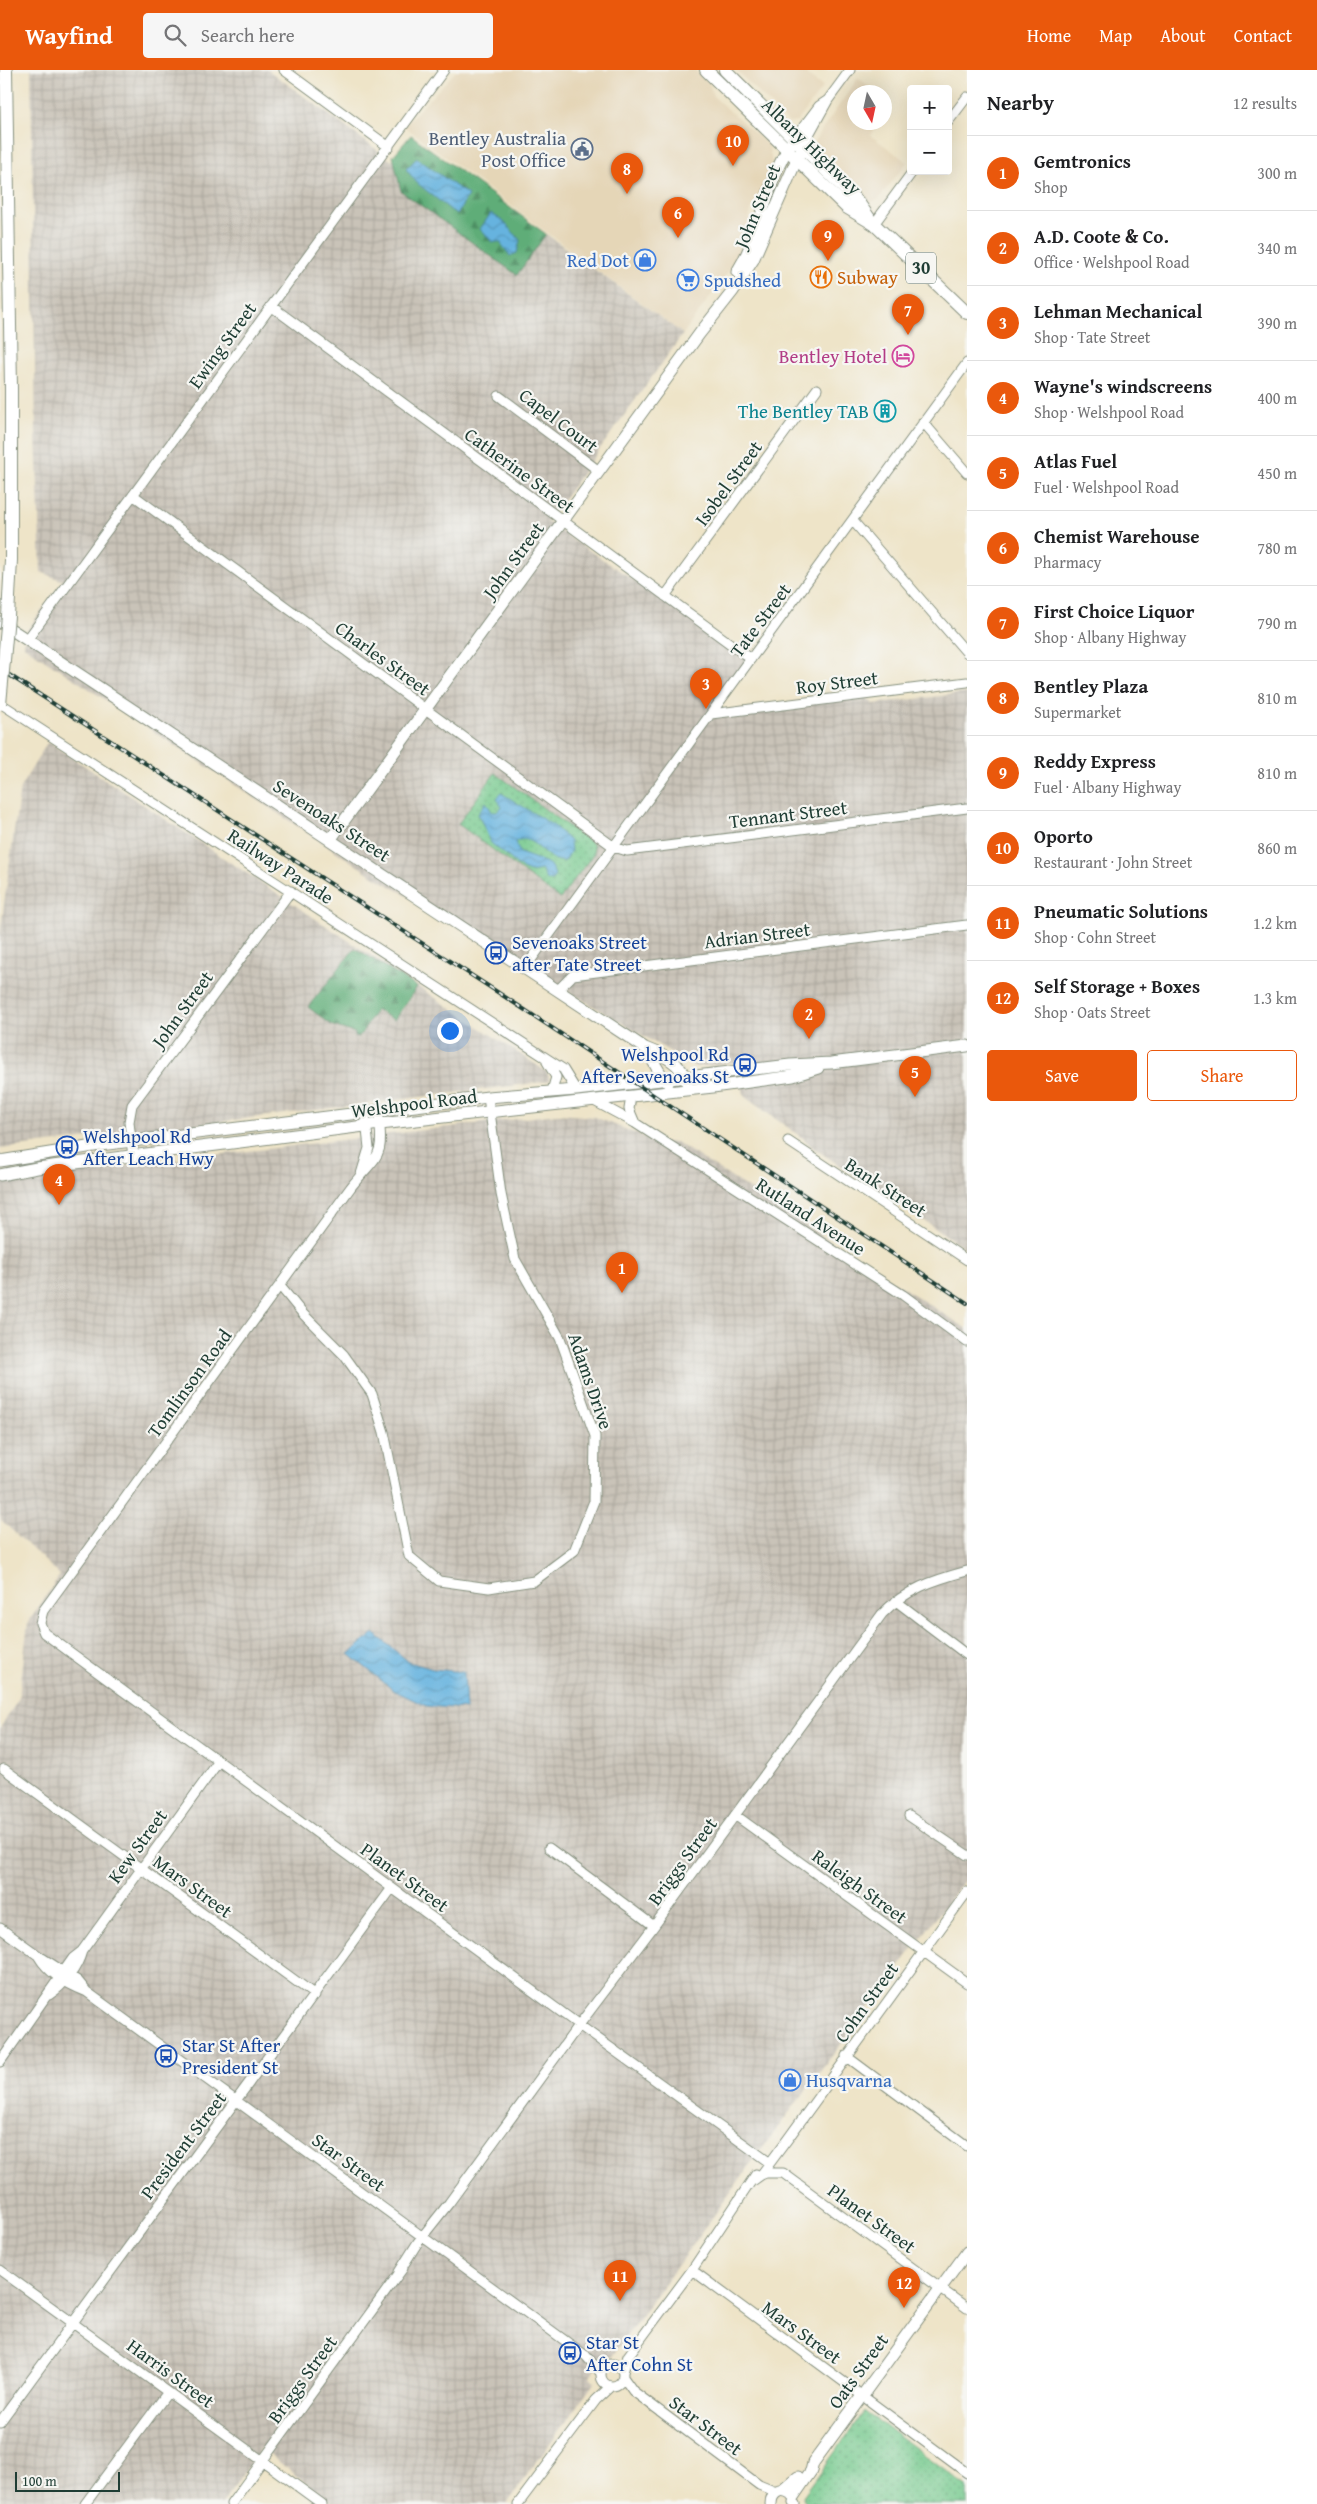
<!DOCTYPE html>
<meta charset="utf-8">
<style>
:root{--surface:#fff;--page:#f6f6f6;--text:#202124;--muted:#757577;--line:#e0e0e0;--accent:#ea580c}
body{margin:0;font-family:"Gentium Book Plus",serif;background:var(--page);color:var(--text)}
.controls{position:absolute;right:15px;top:15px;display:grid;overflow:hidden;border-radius:5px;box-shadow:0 5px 20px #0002}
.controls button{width:45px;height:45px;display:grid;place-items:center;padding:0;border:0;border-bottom:1px solid var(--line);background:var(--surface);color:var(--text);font:25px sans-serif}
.compass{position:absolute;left:847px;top:15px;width:45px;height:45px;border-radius:50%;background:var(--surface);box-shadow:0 5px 20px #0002;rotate:171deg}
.scale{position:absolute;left:15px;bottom:12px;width:105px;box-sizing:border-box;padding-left:5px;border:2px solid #1f3d34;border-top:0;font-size:14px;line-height:18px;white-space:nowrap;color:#1f3d34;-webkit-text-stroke:4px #f6f6f2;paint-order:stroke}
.you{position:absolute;left:449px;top:960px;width:18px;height:18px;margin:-12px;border:4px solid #fff;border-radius:50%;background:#1a73e8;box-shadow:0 0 0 8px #1a73e833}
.badge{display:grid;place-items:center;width:32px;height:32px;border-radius:50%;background:var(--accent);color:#fff;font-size:16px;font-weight:700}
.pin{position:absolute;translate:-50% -41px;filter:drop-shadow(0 1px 2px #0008)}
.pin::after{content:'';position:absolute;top:26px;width:18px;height:15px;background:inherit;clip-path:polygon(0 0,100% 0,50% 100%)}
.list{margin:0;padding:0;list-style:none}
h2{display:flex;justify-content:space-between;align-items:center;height:65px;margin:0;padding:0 20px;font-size:21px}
h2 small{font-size:16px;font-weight:400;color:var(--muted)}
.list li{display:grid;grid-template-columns:32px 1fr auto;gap:15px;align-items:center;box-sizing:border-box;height:75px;padding:0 20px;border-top:1px solid var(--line)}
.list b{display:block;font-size:19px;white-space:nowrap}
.list p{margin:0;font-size:16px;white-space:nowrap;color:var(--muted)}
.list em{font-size:16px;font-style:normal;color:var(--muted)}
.actions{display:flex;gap:10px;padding:15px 20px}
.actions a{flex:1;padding:11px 0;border:1px solid var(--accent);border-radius:5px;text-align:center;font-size:18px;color:var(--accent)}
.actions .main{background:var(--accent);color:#fff}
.icon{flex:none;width:28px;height:28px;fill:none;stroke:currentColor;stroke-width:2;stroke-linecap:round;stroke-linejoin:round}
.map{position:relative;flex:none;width:967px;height:2434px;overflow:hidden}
header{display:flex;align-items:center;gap:30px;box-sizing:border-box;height:70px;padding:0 25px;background:var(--accent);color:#fff}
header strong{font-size:24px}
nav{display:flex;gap:28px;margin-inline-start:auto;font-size:18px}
.search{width:350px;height:45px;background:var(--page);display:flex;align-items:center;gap:12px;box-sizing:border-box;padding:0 18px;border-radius:5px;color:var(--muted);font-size:19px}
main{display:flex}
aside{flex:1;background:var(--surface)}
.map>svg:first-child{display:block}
.built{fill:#e5d6b7}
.industrial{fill:url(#industrial-grid)}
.green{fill:url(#green-dots);stroke:#4a8360}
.forest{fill:url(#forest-firs);stroke:#3f7556}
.water{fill:url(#water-waves);stroke:#42788a}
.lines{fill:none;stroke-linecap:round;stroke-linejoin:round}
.minor-casing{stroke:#86907e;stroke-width:11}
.major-casing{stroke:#86907e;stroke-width:13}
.highway-casing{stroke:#86907e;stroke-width:14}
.minor{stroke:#fff;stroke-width:9}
.major{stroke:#fff;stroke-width:11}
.highway{stroke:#fff;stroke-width:12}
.rail-casing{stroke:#1f3d34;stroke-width:4}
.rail{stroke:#f6f6f2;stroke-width:2;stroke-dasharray:5.5;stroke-linecap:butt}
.highway-bridge-casing{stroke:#86907e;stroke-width:14;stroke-linecap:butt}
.highway-bridge{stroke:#fff;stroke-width:12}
.labels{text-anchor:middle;stroke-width:4.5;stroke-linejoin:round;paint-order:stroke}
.shield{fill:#f6f6f2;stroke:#60746d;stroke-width:1}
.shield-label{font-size:18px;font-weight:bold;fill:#1f3d34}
.service-label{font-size:19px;fill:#4e5e75;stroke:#f6f6f2;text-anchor:end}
.street-label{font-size:19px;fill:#1f3d34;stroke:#f6f6f2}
.shop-label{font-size:19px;fill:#366cbe;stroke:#f6f6f2;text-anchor:start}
.food-label{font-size:19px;fill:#c56008;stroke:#f6f6f2;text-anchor:start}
.hotel-label{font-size:19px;fill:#b23c85;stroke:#f6f6f2;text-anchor:end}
.culture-label{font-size:19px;fill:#0d838f;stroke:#f6f6f2;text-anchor:end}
.transit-label{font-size:19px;fill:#164399;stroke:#f6f6f2;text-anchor:start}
</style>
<header>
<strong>Wayfind</strong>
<div class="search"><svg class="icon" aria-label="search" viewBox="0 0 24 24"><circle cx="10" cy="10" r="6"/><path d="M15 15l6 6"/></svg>Search here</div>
<nav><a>Home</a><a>Map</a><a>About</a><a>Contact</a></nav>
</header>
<main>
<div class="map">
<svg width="967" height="2434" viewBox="0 0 967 2434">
<defs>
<pattern id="industrial-grid" width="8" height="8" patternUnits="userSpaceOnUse" patternTransform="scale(1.25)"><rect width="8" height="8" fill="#c9c3b8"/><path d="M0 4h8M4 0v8" fill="none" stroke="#aca89f"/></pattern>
<pattern id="green-dots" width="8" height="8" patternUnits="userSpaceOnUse" patternTransform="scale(1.25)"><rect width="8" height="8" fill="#74c98d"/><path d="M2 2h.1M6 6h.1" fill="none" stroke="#5fa474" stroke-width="1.8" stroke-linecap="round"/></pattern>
<pattern id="forest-firs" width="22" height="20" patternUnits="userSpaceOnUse" patternTransform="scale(1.25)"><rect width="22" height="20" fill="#5fad78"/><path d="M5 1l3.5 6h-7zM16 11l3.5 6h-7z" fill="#4e8e63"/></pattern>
<pattern id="water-waves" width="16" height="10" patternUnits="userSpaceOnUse" patternTransform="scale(1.25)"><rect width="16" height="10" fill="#66b3df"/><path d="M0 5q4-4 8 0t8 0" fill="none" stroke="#5393b6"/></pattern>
</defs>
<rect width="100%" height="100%" fill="#f6f6f2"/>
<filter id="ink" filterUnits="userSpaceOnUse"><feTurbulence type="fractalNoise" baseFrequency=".02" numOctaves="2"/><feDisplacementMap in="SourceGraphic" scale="10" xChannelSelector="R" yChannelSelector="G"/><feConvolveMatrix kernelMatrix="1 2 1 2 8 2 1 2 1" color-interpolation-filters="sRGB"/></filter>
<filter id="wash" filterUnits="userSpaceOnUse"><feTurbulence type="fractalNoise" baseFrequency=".0096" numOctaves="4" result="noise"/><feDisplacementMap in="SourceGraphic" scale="20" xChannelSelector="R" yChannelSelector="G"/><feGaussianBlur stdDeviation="1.12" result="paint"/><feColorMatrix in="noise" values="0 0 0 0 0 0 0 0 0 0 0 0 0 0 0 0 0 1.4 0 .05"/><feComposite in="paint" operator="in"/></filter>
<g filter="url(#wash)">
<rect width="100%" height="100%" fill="#eee4c8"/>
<path class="built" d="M457,0H695L710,15L713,26L769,76L772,93L757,132L752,136L748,156L733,195L683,264L404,56Z
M736,0H800L823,17L797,52L789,53Z
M858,8L877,22H854V52L880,53L870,65L907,92L878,130L871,132L816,80L814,75L817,67Z"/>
<path class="industrial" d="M31,0H268L392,91L411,65L683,264L547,452L751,589L712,643L865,625L873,634L967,623V1179L812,1077L804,1069L745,1027L735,992L696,997L367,802L24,576L26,562L63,511L41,502L36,362Z
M47,673H50L547,1002L550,1011L0,1079V864L20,718Z
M558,1044L595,1047L659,1073L676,1072L967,1259V1807L767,2072L612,2286H605L589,2307L594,2312L506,2434H334L262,2379L221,2434H0V1658L19,1628L28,1553L60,1505L1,1450L0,1443V1111Z"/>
<path class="green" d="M495,703L593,774L594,783L560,829L458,754Z
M865,2341L967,2417V2434H805L803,2426Z"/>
<path class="forest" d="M411,65L546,164L517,205L401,121L393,86Z
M355,878L417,917L394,950L376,940L359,967L355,966V963L333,956L308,937Z"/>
<path class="water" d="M417,88L468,125L457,145L417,113L406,99Z
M491,143L504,152L520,170L517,183L510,186L500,172H492L480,159Z
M501,723L554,756L570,771L571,781L565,791C545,794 534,760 515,772L520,783L545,792L550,795L555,804L553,811L546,810L542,800L530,802L523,799L491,773L478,744L486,732L492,742H497L502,737L497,729Z
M374,1563L409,1592L433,1599L464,1602L466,1639L426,1636L393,1620L349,1584Z"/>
</g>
<g filter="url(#ink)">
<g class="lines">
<g class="minor-casing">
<path id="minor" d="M284,0L389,77
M948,52L967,27
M794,69L819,36L828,30
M802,77L828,30L850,0
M874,154L913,101
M271,236L751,589
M499,326L599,401
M923,352L967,403
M133,425L614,777L627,781L967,738
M853,451L967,583
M665,526L817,319
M27,570L444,0
M0,633L563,999L576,1020
M711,644L967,612
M525,898L967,293
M558,920L573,905L967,855
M547,992L556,1007L552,1021
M631,1027L629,1039L635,1053
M594,1031L635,1053L903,1225L967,1272
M378,1040C385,1089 379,1082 351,1117L43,1541L40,1553L44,1563L579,1955L766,2090
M788,1071L967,1190
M133,1087L129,1052L132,1035L291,821
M361,1104L369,1078L365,1042
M280,1216L303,1244L344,1285L372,1324L384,1362L409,1486L439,1511L489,1518L534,1511L574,1481L594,1431L595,1366L560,1268L515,1189L501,1124L488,1027
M896,1531L967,1585
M4,1699L315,1925
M735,1745L967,1913
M909,1746L967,1785
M549,1778L654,1856
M0,1858L39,1886L78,1911L87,1922L586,2286L601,2303
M39,1887C49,1904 67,1914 85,1921
M49,1925C64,1915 77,1899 82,1881
M846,1986L967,2076
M0,1992L73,1888L82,1881L219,1691
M761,2105L766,2103H783L967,2238
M754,2110L761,2105L787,2070L967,1822
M0,2200L322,2434
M692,2200L967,2403
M399,2202L418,2172L449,2133L579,1955L654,1856L882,1544C906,1519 934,1510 967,1501
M601 2305a11 11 0 1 1 22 0a11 11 0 1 1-22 0Z
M623,2302L628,2286L692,2200L756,2104
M623,2307L633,2321L759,2415L776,2422
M0,2352L392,1818
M793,2433L795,2434
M85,2434L168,2322
M231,2434L403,2198
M518,2434L596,2330L611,2316"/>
</g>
<g class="major-casing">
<path id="major" d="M737,202C762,162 765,112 792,72
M0,552L645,978C663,985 683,993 687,1013
M330,770L700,263L733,221L753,190L800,82
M645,978C651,986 662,1009 668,1013
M0,1091L100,1075L488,1027L576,1020L790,995L831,993L967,976
M0,1105L37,1098L380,1054L713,1017L793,1006L818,998
M783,2420L798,2407
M793,2427L811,2401L813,2393L967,2182
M771,2434C771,2423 780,2417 790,2423"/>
</g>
<g class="highway-casing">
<path id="highway" d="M6,0L11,318V490L8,546
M706,0L846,137L874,154L967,243
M725,0L858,132L869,148"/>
</g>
<use href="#minor" class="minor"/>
<use href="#major" class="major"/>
<use href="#highway" class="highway"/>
<g class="rail-casing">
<path id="rail" d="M0,599L522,938L967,1233"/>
</g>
<use href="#rail" class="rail"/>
<g class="highway-bridge-casing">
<path id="highway-bridge" d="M0,634L8,546"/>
</g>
<use href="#highway-bridge" class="highway-bridge"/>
</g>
</g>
<defs>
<g id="civic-ring" transform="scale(1.125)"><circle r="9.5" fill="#f6f6f2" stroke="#5c6f8a" stroke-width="1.5"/><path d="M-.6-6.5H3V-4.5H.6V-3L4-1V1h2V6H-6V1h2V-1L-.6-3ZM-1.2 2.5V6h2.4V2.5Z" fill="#5c6f8a"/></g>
<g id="shop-ring" transform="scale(1.125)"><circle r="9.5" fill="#f6f6f2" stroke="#3f7fe0" stroke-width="1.5"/><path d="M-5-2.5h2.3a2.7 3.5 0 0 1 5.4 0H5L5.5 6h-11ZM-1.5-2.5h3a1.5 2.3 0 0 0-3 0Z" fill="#3f7fe0"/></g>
<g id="restaurant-ring" transform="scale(1.125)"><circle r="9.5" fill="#f6f6f2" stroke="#e8710a" stroke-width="1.5"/><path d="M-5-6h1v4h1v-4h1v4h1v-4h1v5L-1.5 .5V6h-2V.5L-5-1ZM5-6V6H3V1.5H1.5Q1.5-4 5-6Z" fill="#e8710a"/></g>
<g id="supermarket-ring" transform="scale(1.125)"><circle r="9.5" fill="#f6f6f2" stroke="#3f7fe0" stroke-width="1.5"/><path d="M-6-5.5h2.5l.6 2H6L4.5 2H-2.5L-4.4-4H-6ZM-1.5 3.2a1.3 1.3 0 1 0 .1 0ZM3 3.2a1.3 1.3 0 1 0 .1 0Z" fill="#3f7fe0"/></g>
<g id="hotel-ring" transform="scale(1.125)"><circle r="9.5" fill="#f6f6f2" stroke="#d1479c" stroke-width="1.5"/><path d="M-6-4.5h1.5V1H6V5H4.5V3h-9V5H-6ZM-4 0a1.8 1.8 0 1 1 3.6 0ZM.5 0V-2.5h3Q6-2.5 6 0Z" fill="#d1479c"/></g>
<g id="building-ring" transform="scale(1.125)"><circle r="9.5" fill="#f6f6f2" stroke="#0f9aa8" stroke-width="1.5"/><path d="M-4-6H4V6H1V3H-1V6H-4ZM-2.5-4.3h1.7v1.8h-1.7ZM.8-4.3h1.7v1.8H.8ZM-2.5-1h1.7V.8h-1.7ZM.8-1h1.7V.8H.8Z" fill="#0f9aa8"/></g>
<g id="bus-ring" transform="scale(1.125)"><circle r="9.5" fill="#f6f6f2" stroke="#1a4fb4" stroke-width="1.5"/><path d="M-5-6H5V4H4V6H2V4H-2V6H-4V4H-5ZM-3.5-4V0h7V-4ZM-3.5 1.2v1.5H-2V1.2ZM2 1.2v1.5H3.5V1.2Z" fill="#1a4fb4"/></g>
</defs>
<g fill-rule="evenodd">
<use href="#civic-ring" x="582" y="79"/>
<use href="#shop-ring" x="645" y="190"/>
<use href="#restaurant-ring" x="821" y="207"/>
<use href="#supermarket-ring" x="688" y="210"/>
<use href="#hotel-ring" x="903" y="286"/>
<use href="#building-ring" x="885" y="341"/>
<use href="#bus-ring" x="496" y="883"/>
<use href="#bus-ring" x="745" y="995"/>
<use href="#bus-ring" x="67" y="1077"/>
<use href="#bus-ring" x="166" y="1986"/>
<use href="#shop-ring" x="790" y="2010"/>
<use href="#bus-ring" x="570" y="2283"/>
</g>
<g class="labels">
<rect class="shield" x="906" y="182.5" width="30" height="31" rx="4"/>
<g class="shield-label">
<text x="921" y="204">30</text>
</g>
<g class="service-label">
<text x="566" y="75">Bentley Australia<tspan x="566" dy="22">Post Office</tspan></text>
</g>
<g class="street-label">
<text transform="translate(812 76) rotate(44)" y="7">Albany Highway</text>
<text transform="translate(757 136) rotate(-67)" y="7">John Street</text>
<text transform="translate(222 275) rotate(-54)" y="7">Ewing Street</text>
<text transform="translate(559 350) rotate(37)" y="7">Capel Court</text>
<text transform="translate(520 400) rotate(36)" y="7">Catherine Street</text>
<text transform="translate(728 413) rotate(-54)" y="7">Isobel Street</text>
<text transform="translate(513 490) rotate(-54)" y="7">John Street</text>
<text transform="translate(760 550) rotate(-53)" y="7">Tate Street</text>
<text transform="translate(383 588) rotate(36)" y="7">Charles Street</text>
<text transform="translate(837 612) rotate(-7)" y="7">Roy Street</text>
<text transform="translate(788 744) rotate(-7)" y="7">Tennant Street</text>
<text transform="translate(332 750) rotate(33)" y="7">Sevenoaks Street</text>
<text transform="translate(281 796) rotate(33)" y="7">Railway Parade</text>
<text transform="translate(757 865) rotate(-7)" y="7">Adrian Street</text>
<text transform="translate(182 939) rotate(-54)" y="7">John Street</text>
<text transform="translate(414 1033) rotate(-7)" y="7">Welshpool Road</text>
<text transform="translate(886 1117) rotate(33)" y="7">Bank Street</text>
<text transform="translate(811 1146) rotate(33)" y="7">Rutland Avenue</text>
<text transform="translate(591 1311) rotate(71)" y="7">Adams Drive</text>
<text transform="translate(189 1313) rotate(-54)" y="7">Tomlinson Road</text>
<text transform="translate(137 1776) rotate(-54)" y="7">Kew Street</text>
<text transform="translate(682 1791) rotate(-54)" y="7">Briggs Street</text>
<text transform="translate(405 1807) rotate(36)" y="7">Planet Street</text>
<text transform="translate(193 1816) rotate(36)" y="7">Mars Street</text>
<text transform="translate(860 1816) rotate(36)" y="7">Raleigh Street</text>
<text transform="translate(866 1932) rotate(-54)" y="7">Cohn Street</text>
<text transform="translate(183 2075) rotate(-53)" y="7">President Street</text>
<text transform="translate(349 2092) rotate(36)" y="7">Star Street</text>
<text transform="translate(872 2148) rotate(36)" y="7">Planet Street</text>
<text transform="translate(802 2262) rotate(36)" y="7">Mars Street</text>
<text transform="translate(858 2301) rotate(-54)" y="7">Oats Street</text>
<text transform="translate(171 2303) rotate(36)" y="7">Harris Street</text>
<text transform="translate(302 2309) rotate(-54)" y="7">Briggs Street</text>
<text transform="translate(706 2355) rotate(37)" y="7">Star Street</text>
</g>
<g class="shop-label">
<text x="629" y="197" text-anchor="end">Red Dot</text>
<text x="704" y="217">Spudshed</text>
<text x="806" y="2017">Husqvarna</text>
</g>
<g class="food-label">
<text x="837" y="214">Subway</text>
</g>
<g class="hotel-label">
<text x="887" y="293">Bentley Hotel</text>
</g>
<g class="culture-label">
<text x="869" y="348">The Bentley TAB</text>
</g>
<g class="transit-label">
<text x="512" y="879">Sevenoaks Street<tspan x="512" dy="22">after Tate Street</tspan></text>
<text x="729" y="991" text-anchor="end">Welshpool Rd<tspan x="729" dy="22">After Sevenoaks St</tspan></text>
<text x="83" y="1073">Welshpool Rd<tspan x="83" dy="22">After Leach Hwy</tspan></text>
<text x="182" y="1982">Star St After<tspan x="182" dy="22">President St</tspan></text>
<text x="586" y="2279">Star St<tspan x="586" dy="22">After Cohn St</tspan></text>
</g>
</g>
</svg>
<div class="controls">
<button>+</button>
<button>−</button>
</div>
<svg class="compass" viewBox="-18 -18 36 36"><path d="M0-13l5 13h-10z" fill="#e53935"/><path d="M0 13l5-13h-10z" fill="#757577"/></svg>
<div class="scale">100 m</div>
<div class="you"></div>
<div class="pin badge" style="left:622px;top:1223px">1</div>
<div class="pin badge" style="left:809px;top:969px">2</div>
<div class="pin badge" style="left:706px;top:639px">3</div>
<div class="pin badge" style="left:59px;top:1135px">4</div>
<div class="pin badge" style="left:915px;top:1027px">5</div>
<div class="pin badge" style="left:678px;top:168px">6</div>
<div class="pin badge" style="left:908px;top:265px">7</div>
<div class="pin badge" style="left:627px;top:124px">8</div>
<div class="pin badge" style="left:828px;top:191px">9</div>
<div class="pin badge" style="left:733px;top:96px">10</div>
<div class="pin badge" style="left:620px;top:2231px">11</div>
<div class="pin badge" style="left:904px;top:2238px">12</div>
</div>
<aside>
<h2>Nearby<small>12 results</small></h2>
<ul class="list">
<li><span class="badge">1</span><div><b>Gemtronics</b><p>Shop</p></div><em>300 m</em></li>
<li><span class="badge">2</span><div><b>A.D. Coote &amp; Co.</b><p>Office · Welshpool Road</p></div><em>340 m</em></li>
<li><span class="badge">3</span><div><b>Lehman Mechanical</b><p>Shop · Tate Street</p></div><em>390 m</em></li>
<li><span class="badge">4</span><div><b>Wayne's windscreens</b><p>Shop · Welshpool Road</p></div><em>400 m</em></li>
<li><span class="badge">5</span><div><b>Atlas Fuel</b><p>Fuel · Welshpool Road</p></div><em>450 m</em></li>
<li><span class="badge">6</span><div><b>Chemist Warehouse</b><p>Pharmacy</p></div><em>780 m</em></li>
<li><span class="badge">7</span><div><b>First Choice Liquor</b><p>Shop · Albany Highway</p></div><em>790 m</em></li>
<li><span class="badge">8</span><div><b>Bentley Plaza</b><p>Supermarket</p></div><em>810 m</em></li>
<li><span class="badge">9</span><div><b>Reddy Express</b><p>Fuel · Albany Highway</p></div><em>810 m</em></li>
<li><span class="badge">10</span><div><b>Oporto</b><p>Restaurant · John Street</p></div><em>860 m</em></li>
<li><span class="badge">11</span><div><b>Pneumatic Solutions</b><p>Shop · Cohn Street</p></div><em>1.2 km</em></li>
<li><span class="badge">12</span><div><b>Self Storage + Boxes</b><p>Shop · Oats Street</p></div><em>1.3 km</em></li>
</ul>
<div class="actions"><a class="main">Save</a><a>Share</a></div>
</aside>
</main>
